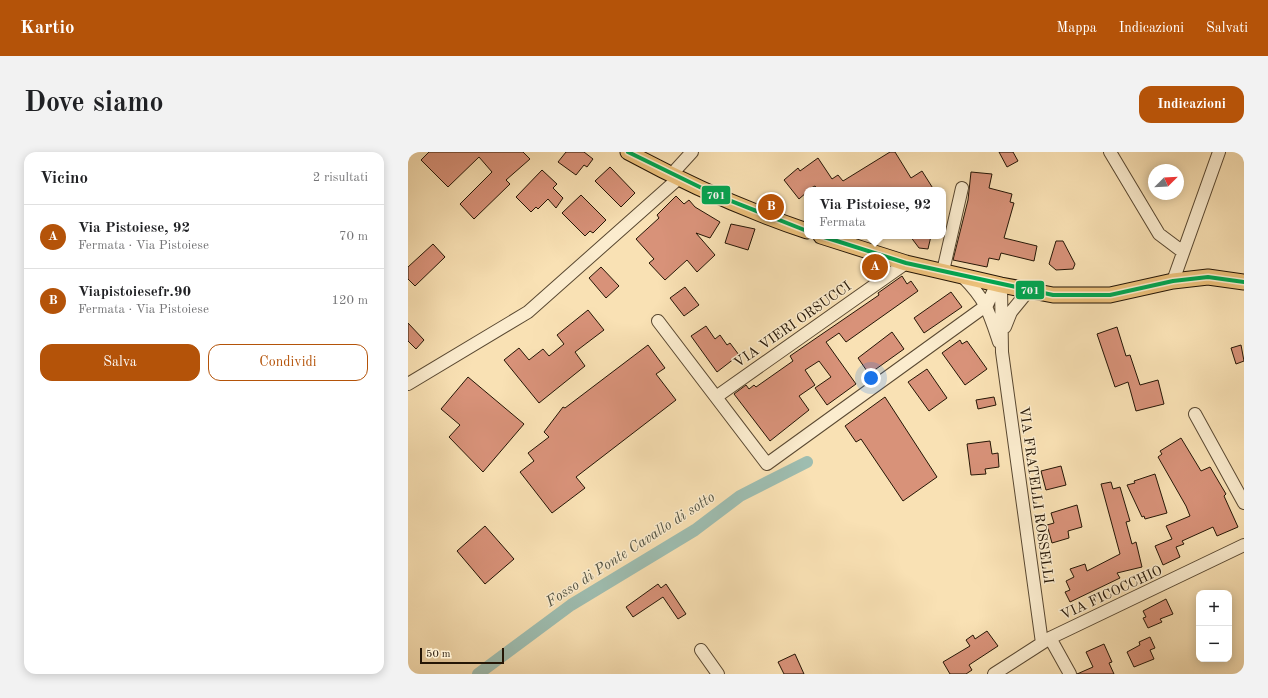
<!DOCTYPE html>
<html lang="it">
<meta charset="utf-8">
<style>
:root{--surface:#fff;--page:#f2f2f2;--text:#202124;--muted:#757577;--line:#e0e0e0;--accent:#b45309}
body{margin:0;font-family:"Old Standard TT",serif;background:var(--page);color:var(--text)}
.controls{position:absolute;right:12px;bottom:12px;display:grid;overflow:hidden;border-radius:8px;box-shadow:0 2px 10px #0003}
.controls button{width:36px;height:36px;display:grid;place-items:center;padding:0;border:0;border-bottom:1px solid var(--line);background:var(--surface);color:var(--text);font:20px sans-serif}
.compass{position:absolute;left:740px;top:12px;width:36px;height:36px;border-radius:50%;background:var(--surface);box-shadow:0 2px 10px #0003;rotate:66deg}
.scale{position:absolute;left:12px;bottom:10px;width:84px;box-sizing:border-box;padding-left:4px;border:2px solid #241505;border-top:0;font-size:11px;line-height:14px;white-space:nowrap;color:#241505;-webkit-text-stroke:3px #fbecce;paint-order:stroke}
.you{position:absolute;left:463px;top:226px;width:14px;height:14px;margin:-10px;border:3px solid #fff;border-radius:50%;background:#1a73e8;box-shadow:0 0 0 6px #1a73e833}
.badge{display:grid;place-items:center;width:26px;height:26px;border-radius:50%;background:var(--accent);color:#fff;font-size:13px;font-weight:700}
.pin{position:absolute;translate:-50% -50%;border:2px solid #fff;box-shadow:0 1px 4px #0006}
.popup{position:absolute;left:396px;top:35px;width:142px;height:52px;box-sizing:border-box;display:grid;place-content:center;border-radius:8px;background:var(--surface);filter:drop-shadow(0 1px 3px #0005);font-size:13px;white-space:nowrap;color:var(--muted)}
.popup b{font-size:15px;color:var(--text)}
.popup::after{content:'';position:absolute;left:50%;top:100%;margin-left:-8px;border:8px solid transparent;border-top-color:var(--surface)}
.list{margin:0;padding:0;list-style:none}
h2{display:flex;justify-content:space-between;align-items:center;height:52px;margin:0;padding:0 16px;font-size:17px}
h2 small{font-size:13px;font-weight:400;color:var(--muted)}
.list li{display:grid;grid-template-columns:26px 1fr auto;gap:12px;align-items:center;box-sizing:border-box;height:64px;padding:0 16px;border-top:1px solid var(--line)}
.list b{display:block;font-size:15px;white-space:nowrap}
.list p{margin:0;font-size:13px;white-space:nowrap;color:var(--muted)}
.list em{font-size:13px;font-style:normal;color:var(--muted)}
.actions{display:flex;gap:8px;padding:12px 16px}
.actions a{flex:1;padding:9px 0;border:1px solid var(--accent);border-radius:12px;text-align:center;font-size:14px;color:var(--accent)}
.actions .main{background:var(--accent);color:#fff}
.map{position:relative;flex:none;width:836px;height:522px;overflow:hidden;border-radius:12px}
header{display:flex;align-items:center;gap:24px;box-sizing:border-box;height:56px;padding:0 20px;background:var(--accent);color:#fff}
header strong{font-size:19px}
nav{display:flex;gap:22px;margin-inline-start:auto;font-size:14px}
.intro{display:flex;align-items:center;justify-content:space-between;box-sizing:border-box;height:96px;padding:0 24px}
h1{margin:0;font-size:28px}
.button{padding:10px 18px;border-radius:12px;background:var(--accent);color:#fff;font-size:14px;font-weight:700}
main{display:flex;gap:24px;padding:0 24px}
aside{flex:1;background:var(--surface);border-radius:12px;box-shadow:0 2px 10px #0003}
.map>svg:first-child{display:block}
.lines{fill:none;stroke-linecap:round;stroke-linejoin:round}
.canal{stroke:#9ebdb0;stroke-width:12}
.building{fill:#d89279;stroke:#241505}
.minor-casing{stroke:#594831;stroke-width:14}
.major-casing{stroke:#241505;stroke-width:17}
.minor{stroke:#fbecce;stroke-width:12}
.major{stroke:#ecc07a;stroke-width:15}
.bus-1-casing{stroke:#fbecce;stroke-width:7}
.bus-1{stroke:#00a651;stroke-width:4}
.labels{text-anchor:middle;stroke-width:3;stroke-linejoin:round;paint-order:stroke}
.street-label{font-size:14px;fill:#241505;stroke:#fbecce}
.water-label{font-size:15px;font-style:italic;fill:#4f5041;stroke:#fbecce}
.line-badge{stroke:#fbecce;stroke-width:1.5}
.badge-label{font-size:11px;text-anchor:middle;font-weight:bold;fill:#fff}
</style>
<header>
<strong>Kartio</strong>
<nav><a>Mappa</a><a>Indicazioni</a><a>Salvati</a></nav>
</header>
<div class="intro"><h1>Dove siamo</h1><a class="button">Indicazioni</a></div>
<main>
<aside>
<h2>Vicino<small>2 risultati</small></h2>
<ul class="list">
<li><span class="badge">A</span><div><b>Via Pistoiese, 92</b><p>Fermata · Via Pistoiese</p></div><em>70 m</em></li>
<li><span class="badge">B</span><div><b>Viapistoiesefr.90</b><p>Fermata · Via Pistoiese</p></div><em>120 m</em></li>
</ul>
<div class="actions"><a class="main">Salva</a><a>Condividi</a></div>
</aside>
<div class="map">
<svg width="836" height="522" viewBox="0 0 836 522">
<rect width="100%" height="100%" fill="#f9e1b4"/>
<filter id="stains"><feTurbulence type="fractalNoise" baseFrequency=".005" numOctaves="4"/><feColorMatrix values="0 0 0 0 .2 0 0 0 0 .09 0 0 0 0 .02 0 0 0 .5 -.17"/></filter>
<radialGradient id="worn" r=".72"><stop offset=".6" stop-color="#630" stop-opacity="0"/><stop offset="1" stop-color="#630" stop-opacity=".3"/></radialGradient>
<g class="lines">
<path class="canal" d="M70,522L163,453L287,378L332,344L399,310"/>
</g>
<path class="building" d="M21,0H115L122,7L98,28L102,32L66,67L52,52L84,20L71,5L40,35L13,8Z
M158,0H176L185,7L179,15L176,13L168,23L150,10Z
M482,0H487L503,26L514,19L526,38H410L407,34L399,38V40L391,47L376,28L390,16L392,19L410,6L424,27L430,23L435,29Z
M591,0H605L610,9L599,15Z
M202,15L227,41L213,55L187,29Z
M134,18L149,32L145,36L155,46L148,56L140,47L130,57L128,55L123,60L108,45Z
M563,20L584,22L581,36L604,42L602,50L606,51L596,86L629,94L626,109L593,101L591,108L581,106L579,115L545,108L560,48Z
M173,43L198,68L185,81L182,79L177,84L154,61Z
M268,44L276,52L281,48L287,55L312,70L302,86L288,81L307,103L289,120L279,108L257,128L241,111L246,107L228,87L251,66L249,63Z
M323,72L347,77L340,98L317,91Z
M502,84H523L520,97L511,96Z
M648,89H655L667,112L665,117L648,118L641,112Z
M25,92L37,105L7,134L0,127V115Z
M193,115L211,134L198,146L181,126Z
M494,124L499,132L503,129L510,139L438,190L431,181L418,190L448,232L419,253L407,236L423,225L411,209L397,218L407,233L391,244L401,258L362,289L326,242L338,233L341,237L346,233L348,235L385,209L382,204L471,143L470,141Z
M277,135L291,153L276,164L262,146Z
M543,140L554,155L516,181L506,166Z
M180,158L196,178L167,200L177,214L131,251L96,208L111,196L121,208L135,197L141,204L156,192L149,183Z
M0,171L16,188L8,197L0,189Z
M298,174L307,187L312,183L319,193L322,191L331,203L309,220L283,184Z
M709,175L718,204L722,203L732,233L750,228L756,252L728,259L720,230L707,235L689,182Z
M484,180L496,197L461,222L450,206Z
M552,188L554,192L559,189L579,217L557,233L534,201Z
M240,193L257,216L248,222L268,248L168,325L177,336L144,361L112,320L126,309L120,301L141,285L136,280L155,255L157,256Z
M833,193L836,209L828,212L823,196Z
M519,217L539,246L521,259L500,230Z
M60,225L116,272L75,320L41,285L52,273L33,257Z
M477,245L529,325L495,349L453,287L448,290L437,274Z
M586,245L588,253L570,257L568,248Z
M773,286L793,319L802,315L818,342L816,344L830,375L809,384L805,375L774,389L776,392L768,395L772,405L755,413L747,394L764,387L758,374L782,364L778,354L750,305L754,302L752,299Z
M582,289L584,302L590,301L591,315L577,317L578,322L563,323L559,292Z
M653,314L658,333L638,338L633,319Z
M747,322L759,361L737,367L736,364L734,365L719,333L727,331L726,329Z
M703,330L705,337L712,335L722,369L718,370L724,392L728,390L734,415L709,421L712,426L662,450L657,440L662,438L658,429L666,425L662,417L677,412L679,419L712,402L693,332Z
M669,353L674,375L660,379L661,386L644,391L639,373L646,371L643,361Z
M77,374L106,407L77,432L49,399Z
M250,432L253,436L258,432L278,462L270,467L255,445L225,465L218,455Z
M758,447L765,462L752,467L754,470L740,476L735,466L738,465L735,459Z
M579,479L590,494L561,513L564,518L558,522H542L535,510L562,494L558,488L565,483L567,487Z
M742,485L747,496L742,498L746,507L726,515L719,500L732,493L731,490Z
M696,492L704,510L701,511L706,522H669L685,515L678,500Z
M387,502L396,522H376L370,510Z"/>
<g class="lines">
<g class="minor-casing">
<path id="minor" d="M702,0L751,82L775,100
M263,23L284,0
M535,119L554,36
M555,125C578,148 581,160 591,190
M765,129L811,0
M593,133L594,200L634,491
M250,169L359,312L579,153L585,140L593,133
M597,175L603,160L621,138
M0,232L120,160L271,26
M308,245L498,111
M787,262L836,351
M642,486L662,522
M293,498L310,522
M586,522L642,486L836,393"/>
</g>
<g class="major-casing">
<path id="major" d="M220,0C277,31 337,58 399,79
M413,84L498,111L593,133L645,143H702L765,129L800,125L836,130"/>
</g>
<use href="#minor" class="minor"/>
<use href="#major" class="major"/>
<g class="bus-1-casing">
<path id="bus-1" d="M220,0L308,43L399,79
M413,84L498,111L645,143H702L765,129L800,125L836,130"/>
</g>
<use href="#bus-1" class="bus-1"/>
</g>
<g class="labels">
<g class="street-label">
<text transform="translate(384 172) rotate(-35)" y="5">VIA VIERI ORSUCCI</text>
<text transform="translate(629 343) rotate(82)" y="5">VIA FRATELLI ROSSELLI</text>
<text transform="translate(703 440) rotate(-25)" y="5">VIA FICOCCHIO</text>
</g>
<g class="water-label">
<text transform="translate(222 397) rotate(-33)" y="5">Fosso di Ponte Cavallo di sotto</text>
</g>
</g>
<g class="line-badge">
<rect x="293" y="33" width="30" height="20" rx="4" fill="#00a651"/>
<rect x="607" y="128" width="30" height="20" rx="4" fill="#00a651"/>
</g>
<g class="badge-label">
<text x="308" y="47">701</text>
<text x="622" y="142">701</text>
</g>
<rect width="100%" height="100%" filter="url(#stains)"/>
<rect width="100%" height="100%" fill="url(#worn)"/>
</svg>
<div class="controls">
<button>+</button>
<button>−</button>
</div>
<svg class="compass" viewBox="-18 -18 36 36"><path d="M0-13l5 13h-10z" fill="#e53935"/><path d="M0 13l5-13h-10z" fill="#757577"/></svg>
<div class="scale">50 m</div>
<div class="you"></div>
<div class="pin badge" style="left:467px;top:115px">A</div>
<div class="popup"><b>Via Pistoiese, 92</b>Fermata</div>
<div class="pin badge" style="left:363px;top:55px">B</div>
</div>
</main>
